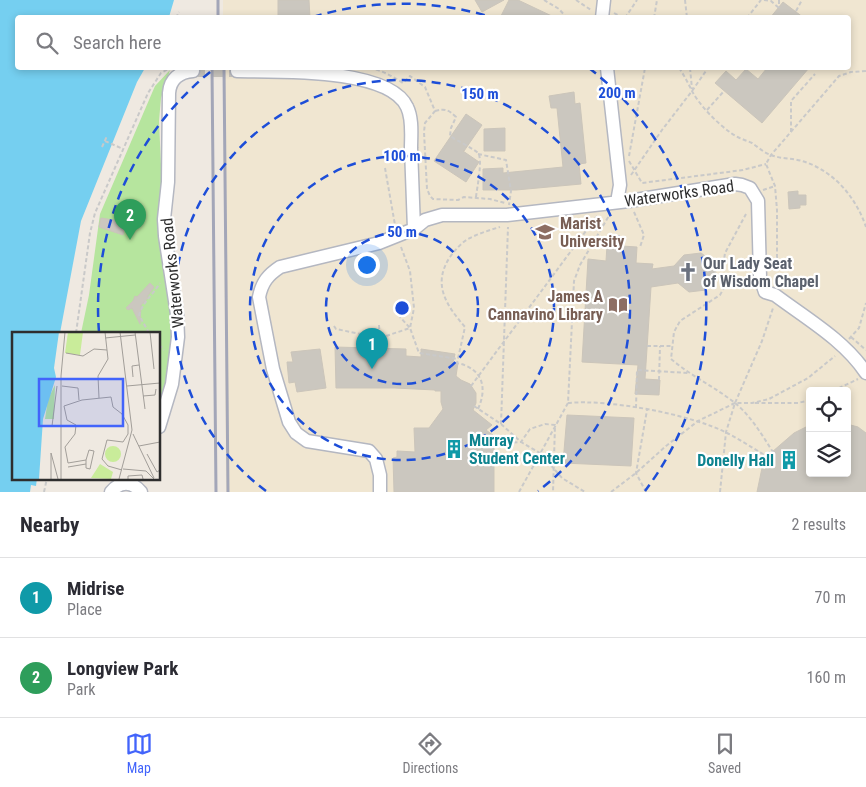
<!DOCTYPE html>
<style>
:root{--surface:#fff;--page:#f2f2f3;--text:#2b2b33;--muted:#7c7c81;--line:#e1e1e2;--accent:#4264fb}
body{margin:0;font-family:"Roboto Condensed",sans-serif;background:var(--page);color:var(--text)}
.controls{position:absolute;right:15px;bottom:15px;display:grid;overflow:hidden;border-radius:5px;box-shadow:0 2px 8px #0003}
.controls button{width:45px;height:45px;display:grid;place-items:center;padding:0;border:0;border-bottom:1px solid var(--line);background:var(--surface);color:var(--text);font:25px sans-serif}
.you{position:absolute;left:366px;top:264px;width:18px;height:18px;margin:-12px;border:4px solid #fff;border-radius:50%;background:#1a73e8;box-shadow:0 0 0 8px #1a73e833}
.badge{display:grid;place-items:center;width:32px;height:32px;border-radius:50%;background:var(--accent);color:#fff;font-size:16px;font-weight:700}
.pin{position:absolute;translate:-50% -41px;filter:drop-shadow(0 1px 2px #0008)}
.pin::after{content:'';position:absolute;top:26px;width:18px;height:15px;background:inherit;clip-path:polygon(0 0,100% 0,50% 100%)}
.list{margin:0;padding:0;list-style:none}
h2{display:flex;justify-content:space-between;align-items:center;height:65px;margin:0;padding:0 20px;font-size:21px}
h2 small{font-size:16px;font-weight:400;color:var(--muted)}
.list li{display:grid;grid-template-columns:32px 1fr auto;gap:15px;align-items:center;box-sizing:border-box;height:80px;padding:0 20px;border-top:1px solid var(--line)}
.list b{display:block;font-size:19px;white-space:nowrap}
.list p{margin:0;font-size:16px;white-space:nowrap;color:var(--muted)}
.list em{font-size:16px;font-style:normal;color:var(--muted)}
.icon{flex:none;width:28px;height:28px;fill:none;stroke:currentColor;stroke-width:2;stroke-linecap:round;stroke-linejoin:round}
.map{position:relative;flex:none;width:866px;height:492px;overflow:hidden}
.search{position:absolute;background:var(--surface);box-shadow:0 2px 8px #0003;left:15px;right:15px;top:15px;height:55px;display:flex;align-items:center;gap:12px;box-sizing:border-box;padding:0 18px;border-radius:5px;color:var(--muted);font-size:19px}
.sheet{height:225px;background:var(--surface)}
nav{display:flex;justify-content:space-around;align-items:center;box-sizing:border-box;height:70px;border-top:1px solid var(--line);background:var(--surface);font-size:14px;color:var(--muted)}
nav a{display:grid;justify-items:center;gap:2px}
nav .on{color:var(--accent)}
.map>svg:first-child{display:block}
.education{fill:#f0e6d1;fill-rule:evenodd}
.green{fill:#b6e59e}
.water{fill:#75cff0}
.building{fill:#cbc7bf;stroke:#cbc5ba}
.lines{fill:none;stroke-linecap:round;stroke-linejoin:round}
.minor-tunnel{stroke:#c8c4bd;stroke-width:12;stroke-dasharray:12 6;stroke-linecap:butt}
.minor-casing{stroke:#b4b7c1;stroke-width:15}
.path{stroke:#c9c9c9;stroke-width:2;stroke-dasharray:4 2.5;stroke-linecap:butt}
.minor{stroke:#fff;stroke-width:12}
.rail{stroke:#a3a6b8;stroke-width:3}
.ring{fill:none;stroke:#1d4ed8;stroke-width:2.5;stroke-dasharray:9 6}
.labels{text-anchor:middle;stroke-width:4.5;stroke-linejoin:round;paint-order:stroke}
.street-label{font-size:16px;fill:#2e2e2e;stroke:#fff}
.education-label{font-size:16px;font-weight:bold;fill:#785e54;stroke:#fff;text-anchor:start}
.worship-label{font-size:16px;font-weight:bold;fill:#5b616d;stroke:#fff;text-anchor:start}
.culture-label{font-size:16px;font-weight:bold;fill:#0d838f;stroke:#fff;text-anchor:start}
.inset-road{fill:none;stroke:#a29e99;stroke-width:1}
.view{fill:#4264fb;fill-opacity:0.15;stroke:#4264fb;stroke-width:2.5}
.inset-edge{fill:none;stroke:#2e2e2e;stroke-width:2.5}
.centre{fill:#1d4ed8;stroke:#fff;stroke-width:2.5}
.ring-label{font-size:15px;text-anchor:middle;font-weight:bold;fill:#1d4ed8;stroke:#fff;stroke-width:4.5;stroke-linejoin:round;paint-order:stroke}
</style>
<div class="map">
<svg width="866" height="492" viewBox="0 0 866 492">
<rect width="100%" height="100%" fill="#efe9e1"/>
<path class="education" d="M223,0H866V492H226L223,68H848V18H223ZM810,391H847V473H810Z"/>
<path class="green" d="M170,70L161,98L159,121L161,165L165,179L159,202V209L171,284V359L159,413V333H81L89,295L100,214L155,86Z"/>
<path class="water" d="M0,0H174L169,17L18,18V68H145L137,82L81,221L60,333H14V478H37L36,486L31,485L30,492H0Z"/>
<path class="building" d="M278,0H309L310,18H278Z
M475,0H504L482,12Z
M509,0H518L556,18H500Z
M783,2L804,18H770Z
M767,68H809L762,123L715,83L726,71L736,80L746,69L758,79Z
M574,92L575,104L580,103L586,163L579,164L581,184L516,190H483V169L503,168V173L563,167L557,108H551L549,96Z
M466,114L482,125L464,151H463L479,162L466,182L434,161Z
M505,128V151H484V129Z
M798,191V195H806V205H800V208L789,209L788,192Z
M101,218L126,222L123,235L99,227Z
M607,245L637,247L636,263L653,264L652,269L674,266L684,255L701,253L715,263L716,276L706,290L689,292L678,283L651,287L645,379L660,380L659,395L635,394L638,365L582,362L588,259L606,261Z
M150,283L154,287L147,297L148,298L141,305L140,324L132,308L128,310L126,308L133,301L135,296L137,297Z
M335,347L406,349V356L421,357V349L455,354L452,367L458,363L456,376L461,380L470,384L476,393V403L473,410L492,425L486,430L494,436V492H394L393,458L397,457V451L415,452L414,428H429L443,409L441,402V391H435V390L395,388H336Z
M320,349L326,388L297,392L295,382L289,383L287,362H293L291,352Z
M567,415L634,418L631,466L563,463Z
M847,424L858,427L866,433V492H757L762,468L765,470L772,452L794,433L810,425V473H847Z"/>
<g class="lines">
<path class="minor-tunnel" d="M193,71H237"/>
<g class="minor-casing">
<path id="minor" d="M602,18L604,0
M607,68L620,185L617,202
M237,71C274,72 389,67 407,107C413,119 411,136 411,148C412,175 413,202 414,229
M159,427L172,384L178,337L177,314L165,236L164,219L168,182L169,93C170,79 179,72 193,71
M111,492C120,481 132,481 141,492
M380,492V475L376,459L369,451L307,441L296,433L289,422L273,369L259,297C262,282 268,275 280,267L379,243L414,229L425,220L442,215H507L629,201L735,184L742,185L750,188L758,201L760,277L765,292L775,295C807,319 844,340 866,373"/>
</g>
<path class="path" d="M544,0L559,9L567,18
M576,0L591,10
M685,0L687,18
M764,0L771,1L779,8
M779,0V8
M796,11L802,0
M614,13L623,18
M176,18L179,12
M625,18L637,0
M654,18L657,0
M747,18L761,0
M363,68C379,68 390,75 403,83L410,76L425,87L435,111L425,123L424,132L427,189L430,196L433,199L458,200L464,197L490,199L505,203
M679,68C684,75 688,83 692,91C700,106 717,123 731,133C738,138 745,140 752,143C758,147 764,153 771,155C781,159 792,158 802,161C833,170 856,197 866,227
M690,68L692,89
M707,110L724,91
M435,111C445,108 449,110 456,117L451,128L450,136C456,140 474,149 478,153C483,159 477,188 476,197
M791,132V101L815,74
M105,141L123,149
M102,147L107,136
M478,154L506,160L511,191L509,205
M629,156L645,68
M629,161L642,183L743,170L766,164
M385,168L395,225
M631,175L662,130L692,91L708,68
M763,190L775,186
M634,212L644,235L640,247
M401,247L410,271L414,308L410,328L419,353L458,359
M777,284V210L775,186L766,164L771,155L839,76L851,72L866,71
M379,325L380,338L410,328L400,317
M334,326L336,329L380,338L381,348
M76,333L90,233L95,213L148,93L161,73L168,69
M149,333L139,315C144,300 152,296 160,283
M851,337L866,350
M849,339L859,328L866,303
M159,345L164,350
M647,346H672
M659,380L660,346
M471,386L597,216
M833,391L858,379
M568,403C608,399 690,414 727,433C739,439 751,447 763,454L773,452C762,435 751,416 735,403C715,387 691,376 671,359L674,332L680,321L720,295L725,286L723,267L725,253L746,214
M755,403H798L810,400
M474,406L501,424L521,442L540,453L562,478L585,492
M636,408L637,370L689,373
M478,409C488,387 482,368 457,363L465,327C446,305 432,284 450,257C455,250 463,241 470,238C480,233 490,230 500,227
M501,424L508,227
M494,444L521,442L530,429L545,424L555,425L553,492
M44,492L47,478
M519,492L568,403L574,281L580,265L610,214
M611,492L636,473L666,446L698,421L735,403H752L769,399L808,378L835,356
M646,492L636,473L647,410
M720,492L726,432L735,403L762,341L773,308"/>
<use href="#minor" class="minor"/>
<path class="rail" d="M218,18V0
M212,68L216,492
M224,68L228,492"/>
</g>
<g class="ring">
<circle cx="402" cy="308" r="76"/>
<circle cx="402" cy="308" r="152"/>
<path d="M266 491A228 228 0 1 1 538 491"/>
<path d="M99 332A304 304 0 0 1 215 68M313 17A304 304 0 0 1 491 17M589 68A304 304 0 0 1 645 491"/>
</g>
<defs>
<g id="university-bare" transform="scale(1.5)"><path d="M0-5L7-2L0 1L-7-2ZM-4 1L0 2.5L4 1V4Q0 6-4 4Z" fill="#8d6e63" stroke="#fff" stroke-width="2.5" paint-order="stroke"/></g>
<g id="church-bare" transform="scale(1.5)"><path d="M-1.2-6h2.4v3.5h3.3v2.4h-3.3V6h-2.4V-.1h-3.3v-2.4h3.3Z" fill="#6b7280" stroke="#fff" stroke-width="2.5" paint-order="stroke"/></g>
<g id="library-bare" transform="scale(1.5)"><path d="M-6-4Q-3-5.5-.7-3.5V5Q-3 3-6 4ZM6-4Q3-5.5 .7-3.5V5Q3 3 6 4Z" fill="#8d6e63" stroke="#fff" stroke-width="2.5" paint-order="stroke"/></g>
<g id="building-bare" transform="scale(1.5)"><path d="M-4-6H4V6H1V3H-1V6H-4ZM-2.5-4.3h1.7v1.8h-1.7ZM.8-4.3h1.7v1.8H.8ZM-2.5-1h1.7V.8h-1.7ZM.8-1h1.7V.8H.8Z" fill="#0f9aa8" stroke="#fff" stroke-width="2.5" paint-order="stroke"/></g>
</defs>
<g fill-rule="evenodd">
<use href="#university-bare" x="545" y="232"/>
<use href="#church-bare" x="688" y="272"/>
<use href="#library-bare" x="618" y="305"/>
<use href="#building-bare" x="454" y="449"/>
<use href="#building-bare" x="789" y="460"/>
</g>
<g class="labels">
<g class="street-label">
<text transform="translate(679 193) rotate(-8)" y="6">Waterworks Road</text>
<text transform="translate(172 273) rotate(-96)" y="6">Waterworks Road</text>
</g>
<g class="education-label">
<text x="560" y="229">Marist<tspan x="560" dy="18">University</tspan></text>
<text x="603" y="302" text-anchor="end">James A<tspan x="603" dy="18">Cannavino Library</tspan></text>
</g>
<g class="worship-label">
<text x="703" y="269">Our Lady Seat<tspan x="703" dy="18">of Wisdom Chapel</tspan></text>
</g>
<g class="culture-label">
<text x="469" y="446">Murray<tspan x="469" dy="18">Student Center</tspan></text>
<text x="774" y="466" text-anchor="end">Donelly Hall</text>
</g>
</g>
<g transform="translate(12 332)">
<rect width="148" height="148" fill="#efe9e1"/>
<path d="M43,53L42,87H33L36,67Z" fill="#b6e59e"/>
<path d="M56,0H71L68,23L53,21ZM93 122a8 8 0 1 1 16 0a8 8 0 1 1-16 0ZM88,132L101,140L99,147L79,146Z" fill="#c9ec9a"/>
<path d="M0,0H47L42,36L44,45L31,87L27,147H0Z" fill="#75cff0"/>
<path class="inset-road" d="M123,0L133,77M138,0L142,37M93,6L123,3M54,21L71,24L82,17L95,18M121,45L120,34L127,33M50,54L66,56L67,68M115,54L148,51M131,64L143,63L144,57M87,66L86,44L96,27L93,0M40,94L45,54M121,102L142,146M127,114L148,110M39,121L46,147M39,121V147M135,122L145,140L148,138M74,128V136L78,137L82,119L77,118L74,128L56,131L53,115L63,102L64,93L55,88L52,74L70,68L99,65L101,75L110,82L116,93V102L111,110L95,108L90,127L96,134L110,138M56,135L74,132M111,137L134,139L142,147M49,147V44L53,0M107,147L120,98L108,0M116,147V144L130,143L131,147"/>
<path class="view" d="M27,47H111V94H27Z"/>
<rect width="148" height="148" class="inset-edge"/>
</g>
<circle cx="402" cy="308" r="8" class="centre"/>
<g class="ring-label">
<text x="617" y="98">200 m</text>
<text x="480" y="99">150 m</text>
<text x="402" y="161">100 m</text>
<text x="402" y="237">50 m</text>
</g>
</svg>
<div class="controls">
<button><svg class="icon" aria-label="locate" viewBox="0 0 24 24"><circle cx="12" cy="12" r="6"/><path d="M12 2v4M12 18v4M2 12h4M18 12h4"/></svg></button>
<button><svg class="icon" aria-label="layers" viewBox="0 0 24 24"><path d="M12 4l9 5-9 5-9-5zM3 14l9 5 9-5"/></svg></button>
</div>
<div class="you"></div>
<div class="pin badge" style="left:372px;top:369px;background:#0f9aa8">1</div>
<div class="pin badge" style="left:130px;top:240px;background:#2e9e5b">2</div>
<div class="search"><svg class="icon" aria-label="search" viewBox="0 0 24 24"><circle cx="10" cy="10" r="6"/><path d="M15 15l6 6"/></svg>Search here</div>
</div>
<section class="sheet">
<h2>Nearby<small>2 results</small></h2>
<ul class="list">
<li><span class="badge" style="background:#0f9aa8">1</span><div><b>Midrise</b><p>Place</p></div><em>70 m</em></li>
<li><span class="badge" style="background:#2e9e5b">2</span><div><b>Longview Park</b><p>Park</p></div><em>160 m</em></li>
</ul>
</section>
<nav>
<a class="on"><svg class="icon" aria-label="map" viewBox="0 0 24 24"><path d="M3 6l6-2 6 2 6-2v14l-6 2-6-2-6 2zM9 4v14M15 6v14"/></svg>Map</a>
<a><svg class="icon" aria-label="directions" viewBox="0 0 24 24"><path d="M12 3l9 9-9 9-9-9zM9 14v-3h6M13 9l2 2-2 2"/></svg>Directions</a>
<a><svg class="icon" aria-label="saved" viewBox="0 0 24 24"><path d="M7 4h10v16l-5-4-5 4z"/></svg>Saved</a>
</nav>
